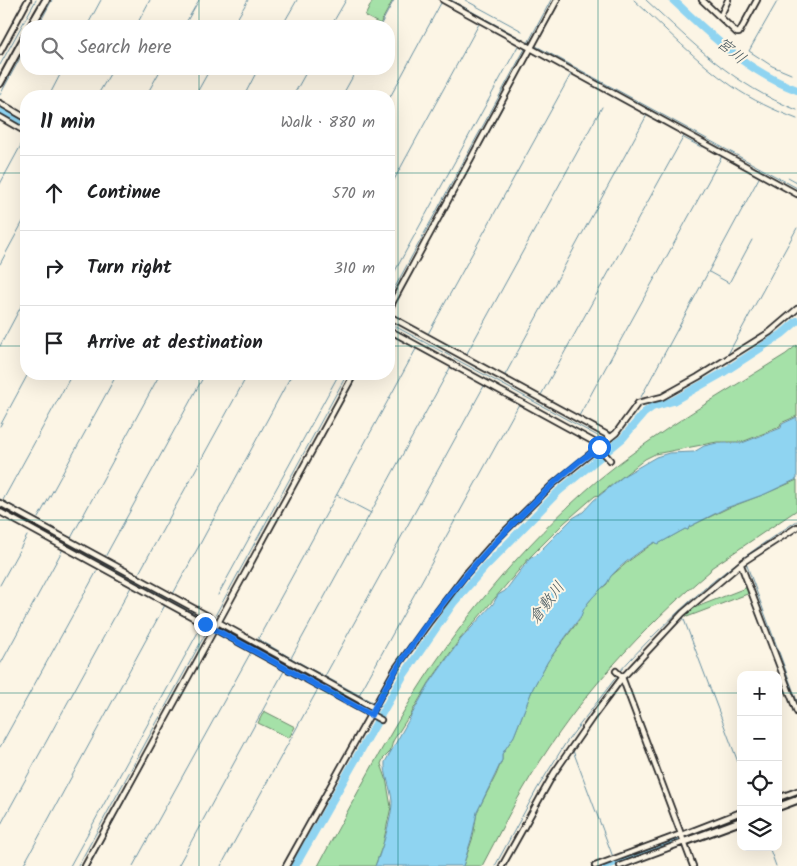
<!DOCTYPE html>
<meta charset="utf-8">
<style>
:root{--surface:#fff;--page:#f6f6f6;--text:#202124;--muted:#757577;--line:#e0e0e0}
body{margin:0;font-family:Kalam,"Klee One",sans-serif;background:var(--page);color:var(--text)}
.controls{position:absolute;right:15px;bottom:15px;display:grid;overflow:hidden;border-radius:10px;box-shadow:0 5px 20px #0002}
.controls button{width:45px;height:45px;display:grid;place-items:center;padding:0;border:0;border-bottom:1px solid var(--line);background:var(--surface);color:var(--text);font:25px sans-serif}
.stop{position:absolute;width:15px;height:15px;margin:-11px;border:4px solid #1a73e8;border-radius:50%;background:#fff}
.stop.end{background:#1a73e8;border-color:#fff;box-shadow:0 1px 5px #0008}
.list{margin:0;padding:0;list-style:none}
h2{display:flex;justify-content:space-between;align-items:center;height:65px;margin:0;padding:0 20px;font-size:21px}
h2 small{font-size:16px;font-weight:400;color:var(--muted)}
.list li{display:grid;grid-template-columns:32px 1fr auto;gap:15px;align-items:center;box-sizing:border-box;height:75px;padding:0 20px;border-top:1px solid var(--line)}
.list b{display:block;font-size:19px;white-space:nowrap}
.list em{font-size:16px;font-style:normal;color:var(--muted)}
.icon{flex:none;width:28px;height:28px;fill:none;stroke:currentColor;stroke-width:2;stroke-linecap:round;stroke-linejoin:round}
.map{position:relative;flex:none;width:797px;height:866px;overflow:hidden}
.search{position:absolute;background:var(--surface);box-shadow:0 5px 20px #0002;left:20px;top:20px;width:375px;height:55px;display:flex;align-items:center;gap:12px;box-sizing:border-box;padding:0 18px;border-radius:20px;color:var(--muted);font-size:19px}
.panel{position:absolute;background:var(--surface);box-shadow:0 5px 20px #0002;left:20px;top:90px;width:375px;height:290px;border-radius:20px}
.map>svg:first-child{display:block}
.green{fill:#a5e1a8;stroke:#68866a}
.water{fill:#8fd4f1;stroke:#6790a2}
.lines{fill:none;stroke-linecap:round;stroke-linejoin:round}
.stream{stroke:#6790a2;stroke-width:1}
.river{stroke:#8fd4f1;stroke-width:8}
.street-casing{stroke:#2b2b2b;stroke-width:8}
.secondary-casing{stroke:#2b2b2b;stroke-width:10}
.street{stroke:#fcf5e5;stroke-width:4.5}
.secondary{stroke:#fcf5e5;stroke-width:6}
.route{stroke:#1a73e8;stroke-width:6}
.grid{fill:none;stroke:#0f766e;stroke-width:1;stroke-opacity:0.55}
.labels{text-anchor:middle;stroke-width:4;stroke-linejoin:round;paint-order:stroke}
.water-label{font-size:16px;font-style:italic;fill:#44555c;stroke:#fcf5e5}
</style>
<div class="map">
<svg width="797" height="866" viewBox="0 0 797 866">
<rect width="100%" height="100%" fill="#fcf5e5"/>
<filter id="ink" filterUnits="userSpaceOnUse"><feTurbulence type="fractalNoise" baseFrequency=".02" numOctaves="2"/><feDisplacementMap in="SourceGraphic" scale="10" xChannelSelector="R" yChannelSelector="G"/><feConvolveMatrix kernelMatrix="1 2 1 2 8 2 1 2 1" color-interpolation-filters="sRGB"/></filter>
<g filter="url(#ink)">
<path class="green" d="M373,0H393L380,24L365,16Z
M797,345V416L781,423L780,427L742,442H717L655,454L645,459L599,495L595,496L564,523L530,557L460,639L429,683L413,710L411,715L407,719L393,741L390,752L383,759L381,764L386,778L391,807L383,844L375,866H318C346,814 374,761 404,711C456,625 522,545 598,480C656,432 722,394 786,354Z
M797,480V510L711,568L710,571C640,630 579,697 531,776C513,805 498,836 482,866H463L473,837L477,812L496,775L502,760V754L514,736L533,688L548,661L580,619L583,609L596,593L607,584L610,577L630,560L655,542L658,544L685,529L688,530L689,527L728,508L765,494Z
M748,587L750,593L687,617L686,612L689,610Z
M264,711L295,727L289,738L258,723Z"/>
<path class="water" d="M797,417V479L765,494L726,508L689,527L688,530L685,529L658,544L655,542C640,551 624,562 611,576C609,579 608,583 605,585C595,595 585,603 581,616L548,661L533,688L514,736L502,754V760L495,775L477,812L472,837L463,866H375C381,854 393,813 392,801C391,788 384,774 385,762L429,684L461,639L493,604L498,595L505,591L531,557L535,556L573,518L583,512L594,500L625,475L656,457L669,453L694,452L704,446L717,443H742L781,428L782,424Z"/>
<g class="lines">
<path class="stream" d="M451,0L522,39
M465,0L522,31
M634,0C666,29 696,61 732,86C752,100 774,110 797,119
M646,0C695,45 733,85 797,110
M778,0L749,51L772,66L791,74
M38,26L52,0
M87,26L101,0
M136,26L150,0
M184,26L199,0
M233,26L248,0
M282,26L297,0
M331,26L346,0
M380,26L394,0
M527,42L530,43
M528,43L551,0
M536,46L797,188
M0,65L36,0
M0,95L26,47
M49,96L63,69
M97,96L113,69
M146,96L161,69
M195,96L210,69
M244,96L258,69
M293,96L308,69
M342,96L357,69
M389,99L441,3
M684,138L701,147
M788,177L797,182
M0,184L26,136
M389,189L479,24
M0,264L26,216
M709,272L729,283L752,240
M389,282L518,46
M389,298L526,47
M389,314L505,103
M389,323L605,440
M428,334L571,74
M0,346L26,297
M466,355L602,107
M727,356L797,228
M728,362L731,366
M505,375L647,115
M541,395L684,136
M641,397L760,176
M642,410L644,413
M579,416L722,156
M0,426L28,374
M608,443L612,446
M337,495L371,513
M0,499L173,594L292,374
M3,500L72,374
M0,507L204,619
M38,518L117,374
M71,538L160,374
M105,557L205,374
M746,563L797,701
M248,571L358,374
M138,575L248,374
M0,585L27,536
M218,595L339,374
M683,617L741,770
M210,625L347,374
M219,629L220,627
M253,647L254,646
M291,658L258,639L416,349
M0,665L63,549
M287,666L288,665
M619,672C674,611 728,565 797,521
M325,676L484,386
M625,677L683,832
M359,695L291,658L450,368
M374,703L359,695L519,404L389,334
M377,705L384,708
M0,747L98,569
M572,748L613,857
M0,826L131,587
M687,844L696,866
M769,847L776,866
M23,866L165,605
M70,866L202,625
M78,866L208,629
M89,866L211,641
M133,866L251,652
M178,866L284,671
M221,866L318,689
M495,866L537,789L565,744L617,676"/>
<path class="river" d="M673,0C711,35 747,72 797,90
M0,109L26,123
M211,623L213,624
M218,627L371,709
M778,801L797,794
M295,866L403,676L454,602L484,568L559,491L623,438L644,413L652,407L673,401L721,374L782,334L797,321
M605,866L741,815"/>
<g class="street-casing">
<path id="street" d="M443,0L797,194
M702,0L737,33H739L757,0
M720,17L728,0
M0,52L28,0
M0,103L26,118
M0,117L26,132
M389,309L557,0
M389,316L611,437
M389,330L594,442L610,460
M0,503L208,616L205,624
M0,512L381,720
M741,565L797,712
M218,622L374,708
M616,671L622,677L693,866
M622,677L626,674L683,613L743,562L797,527
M778,798L797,791
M682,835L741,812
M85,866L354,374
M286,866L396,668L430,621L465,575L495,541L552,485L616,433L638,403L662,397L698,377L770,332L797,309
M502,866L554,773L592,718L622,678
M595,866L681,834
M620,866L684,842"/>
</g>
<g class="secondary-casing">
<path id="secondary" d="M31,26L46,0
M0,83L26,35
M778,807L797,800
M684,842L741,821"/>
</g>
<use href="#street" class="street"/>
<use href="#secondary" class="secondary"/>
</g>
</g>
<g class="lines" filter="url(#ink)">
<path class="route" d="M205,624L371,715C412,630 481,553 549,488C559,478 570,469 581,460C587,456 593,452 599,447"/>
</g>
<path class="grid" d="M199,0V26M398,0V866M598,0V866M199,69V96M0,173H26M389,173H797M0,346H26M389,346H797M199,374V866M0,520H797M0,693H741M778,693H797"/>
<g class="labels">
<g class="water-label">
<text transform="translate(732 50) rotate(39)" y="6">宮川</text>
<text transform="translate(546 602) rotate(-53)" y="6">倉敷川</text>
</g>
</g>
</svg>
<div class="controls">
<button>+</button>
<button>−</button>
<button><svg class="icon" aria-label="locate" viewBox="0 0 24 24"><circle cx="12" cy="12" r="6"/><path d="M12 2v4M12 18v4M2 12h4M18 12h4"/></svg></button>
<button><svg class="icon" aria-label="layers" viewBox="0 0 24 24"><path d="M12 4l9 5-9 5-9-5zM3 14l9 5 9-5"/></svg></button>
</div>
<div class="stop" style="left:599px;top:447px"></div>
<div class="stop end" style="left:205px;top:624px"></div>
<div class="search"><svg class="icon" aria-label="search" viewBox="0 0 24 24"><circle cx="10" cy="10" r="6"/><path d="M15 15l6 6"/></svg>Search here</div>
<section class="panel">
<h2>11 min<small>Walk · 880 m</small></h2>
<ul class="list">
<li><svg class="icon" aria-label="ahead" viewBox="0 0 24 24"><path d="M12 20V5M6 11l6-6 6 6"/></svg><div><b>Continue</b></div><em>570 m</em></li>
<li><svg class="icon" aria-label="right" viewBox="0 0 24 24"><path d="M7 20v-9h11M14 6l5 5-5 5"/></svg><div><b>Turn right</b></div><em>310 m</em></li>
<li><svg class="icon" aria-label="arrive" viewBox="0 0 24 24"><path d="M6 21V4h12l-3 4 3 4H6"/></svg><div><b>Arrive at destination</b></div></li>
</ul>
</section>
</div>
